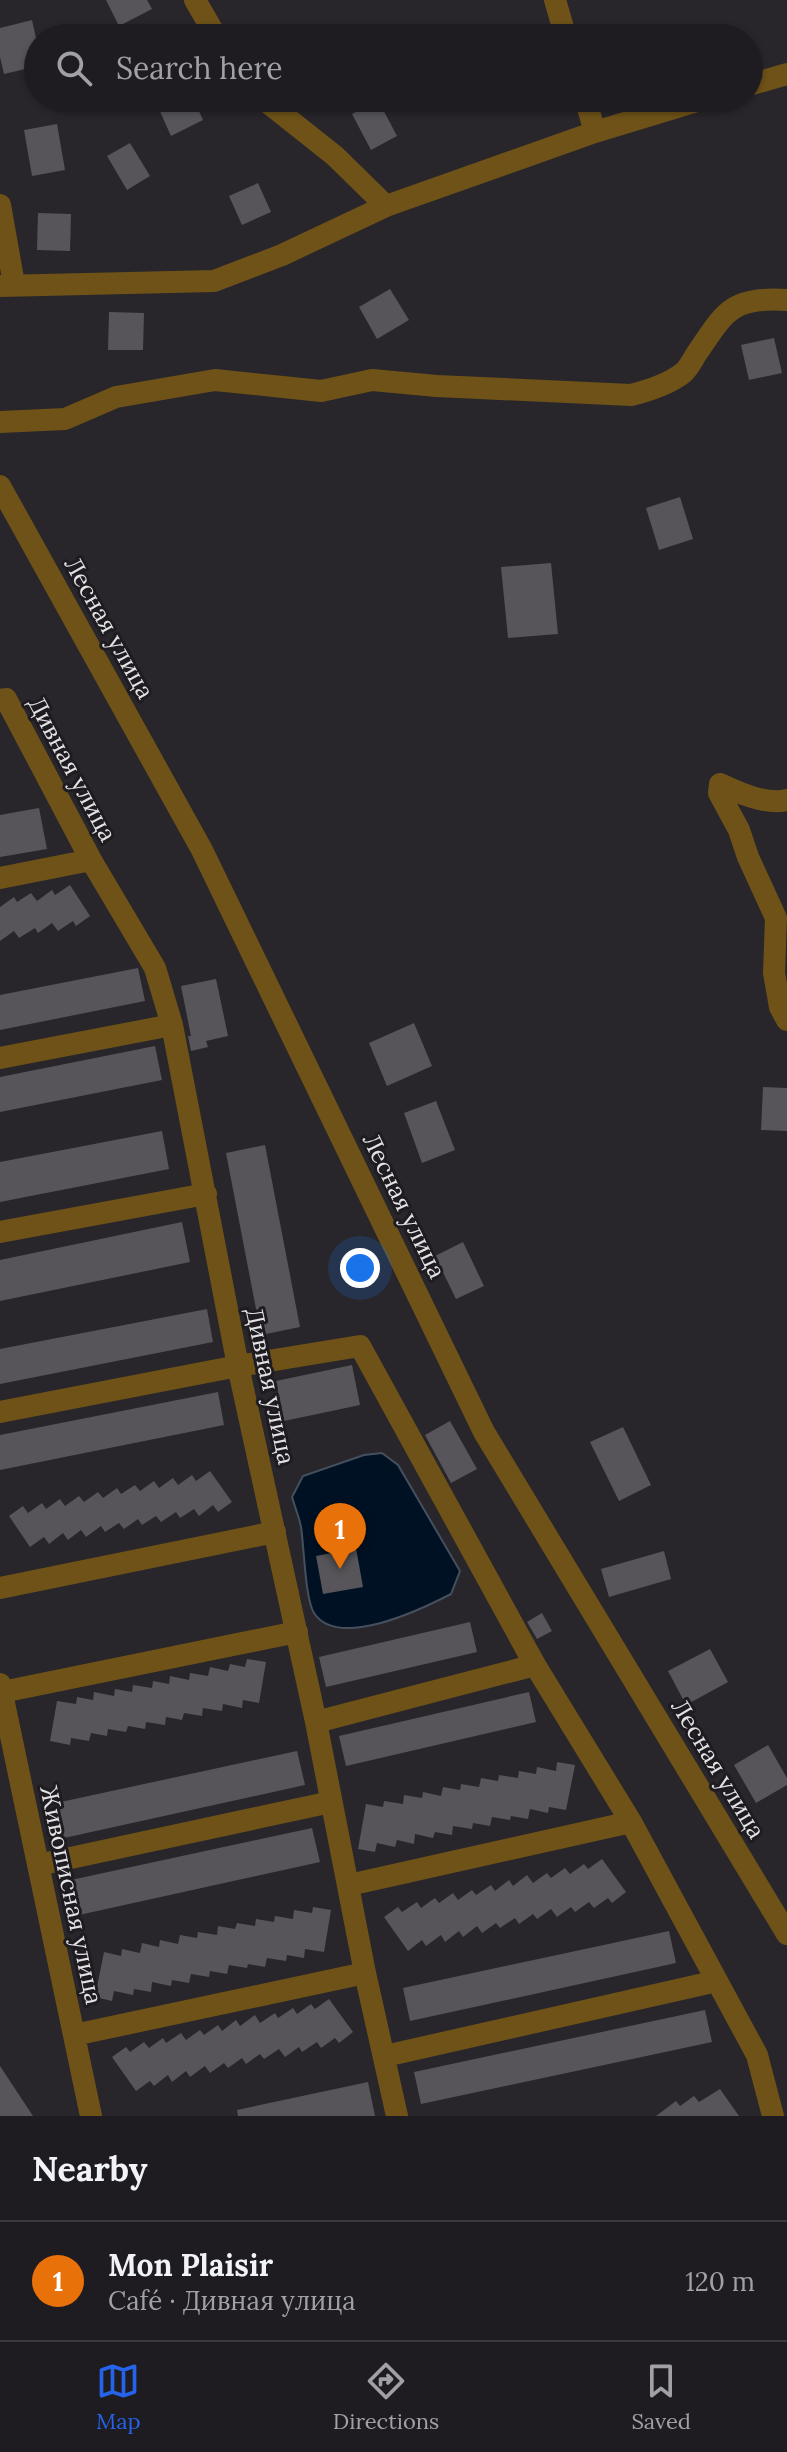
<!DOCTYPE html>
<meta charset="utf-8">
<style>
:root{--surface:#1e1c20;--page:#262529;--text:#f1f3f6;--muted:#a1a1a5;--line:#3c3a3e;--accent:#2563eb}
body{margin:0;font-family:Lora,serif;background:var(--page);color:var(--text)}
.you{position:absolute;left:360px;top:1268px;width:28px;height:28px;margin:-20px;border:6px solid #fff;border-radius:50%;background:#1a73e8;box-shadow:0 0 0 12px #1a73e833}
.badge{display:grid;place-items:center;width:52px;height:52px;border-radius:50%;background:var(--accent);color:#fff;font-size:26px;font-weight:700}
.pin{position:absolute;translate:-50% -66px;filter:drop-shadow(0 2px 4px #0008)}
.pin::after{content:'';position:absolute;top:42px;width:28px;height:24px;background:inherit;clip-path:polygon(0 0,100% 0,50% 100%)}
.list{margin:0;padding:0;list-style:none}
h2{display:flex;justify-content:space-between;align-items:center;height:104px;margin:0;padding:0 32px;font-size:34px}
h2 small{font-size:26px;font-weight:400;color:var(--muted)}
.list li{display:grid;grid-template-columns:52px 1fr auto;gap:24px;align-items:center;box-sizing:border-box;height:120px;padding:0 32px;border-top:2px solid var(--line)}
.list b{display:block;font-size:30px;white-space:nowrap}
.list p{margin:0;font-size:26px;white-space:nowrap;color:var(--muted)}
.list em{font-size:26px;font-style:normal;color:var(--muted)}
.icon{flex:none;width:44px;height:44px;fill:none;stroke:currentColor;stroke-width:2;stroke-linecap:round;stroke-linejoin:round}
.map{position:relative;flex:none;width:787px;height:2116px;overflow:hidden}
.search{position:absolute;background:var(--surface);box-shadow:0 2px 6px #0004;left:24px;right:24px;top:24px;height:88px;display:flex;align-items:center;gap:20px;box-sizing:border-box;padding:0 28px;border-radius:44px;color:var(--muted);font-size:30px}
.sheet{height:224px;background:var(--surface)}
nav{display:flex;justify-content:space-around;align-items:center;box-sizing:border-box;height:112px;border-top:2px solid var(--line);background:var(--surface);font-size:22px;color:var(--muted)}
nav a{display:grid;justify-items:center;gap:4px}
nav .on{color:var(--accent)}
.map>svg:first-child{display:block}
.water{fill:#001124;stroke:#44505e;stroke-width:2}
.building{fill:#57555a}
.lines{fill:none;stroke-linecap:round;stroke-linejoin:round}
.minor{stroke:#6e5218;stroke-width:22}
.labels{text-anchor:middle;stroke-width:6;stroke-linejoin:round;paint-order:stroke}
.street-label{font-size:24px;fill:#e3e2e5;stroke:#1e1c20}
</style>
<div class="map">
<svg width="787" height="2116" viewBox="0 0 787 2116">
<rect width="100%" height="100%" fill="#28262a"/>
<path class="water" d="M382,1453L398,1465L460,1571L451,1594C422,1609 338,1650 314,1613C305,1599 304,1545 301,1527C299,1517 295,1507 292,1497L303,1476L364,1455Z"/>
<path class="building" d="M106,0H147L152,9L119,26Z
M32,20L38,47V66L4,74L0,57V28Z
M154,98H193L203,120L171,136Z
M378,100L397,136L371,150L352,114Z
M57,124L65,170L32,176L24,130Z
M130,143L150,176L127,190L107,156Z
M258,183L271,212L242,225L229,196Z
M38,213L71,214L70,251L37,250Z
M390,289L409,320L377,339L359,307Z
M109,312L144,313L143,350H108Z
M774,338L782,373L749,380L741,345Z
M680,497L693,539L659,550L646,508Z
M551,563L558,634L508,638L501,567Z
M39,808L47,849L0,857V815Z
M70,885L90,916L76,926L73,921L58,931L52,923L38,933L35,928L19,938L14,931L0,941V907L14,897L17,902L31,893L37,901L52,890L55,895Z
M138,968L145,1001L0,1030V995Z
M216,979L228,1036L206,1041L208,1047L191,1051L188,1036H191L181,986Z
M414,1023L432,1066L387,1086L369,1043Z
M155,1046L162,1080L0,1112V1077Z
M763,1087L787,1088V1131L761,1130Z
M436,1101L455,1150L422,1163L404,1113Z
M162,1131L169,1169L0,1202V1162Z
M265,1145L300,1327L261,1335L226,1153Z
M182,1222L190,1262L0,1301V1260Z
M463,1242L484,1286L456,1299L435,1256Z
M207,1309L213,1342L0,1384V1349Z
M352,1365L360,1405L284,1421L276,1381Z
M218,1392L224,1425L0,1470V1435Z
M450,1421L477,1469L451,1483L425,1435Z
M623,1427L651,1485L619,1501L590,1442Z
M210,1471L232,1502L218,1512L213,1505L199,1516L194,1509L180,1518L176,1512L161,1522L156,1516L142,1525L138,1519L124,1529L119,1523L105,1532L101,1526L86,1537L81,1530L68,1540L63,1533L49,1544L44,1537L30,1547L9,1516L23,1506L28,1513L42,1503L46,1509L60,1499L65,1506L79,1496L84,1502L98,1492L103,1498L117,1488L121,1494L135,1485L140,1491L154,1481L159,1488L173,1478L178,1485L192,1475L196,1481Z
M356,1548L363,1587L323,1594L316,1556Z
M664,1551L671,1579L609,1597L601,1569Z
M542,1613L552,1631L537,1639L527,1622Z
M470,1622L477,1652L326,1687L319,1657Z
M710,1649L728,1682L686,1705L668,1671Z
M247,1659L266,1662L259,1703L243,1700L242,1708L223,1704L222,1711L203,1708L202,1716L184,1713L182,1720L166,1717L165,1725L146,1722L145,1729L128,1726L126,1732L108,1729L107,1736L91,1733L89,1741L71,1738L70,1745L50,1741L57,1701L76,1704L77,1697L93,1700L94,1692L114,1696L115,1689L132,1692L133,1685L152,1688L153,1681L169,1684L170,1676L189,1680L190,1673L208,1676L210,1667L228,1671L230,1664L245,1667Z
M529,1692L536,1722L346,1766L339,1736Z
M768,1745L787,1778V1785L756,1803L734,1765Z
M297,1751L305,1785L64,1838L56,1803Z
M557,1762L575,1765L566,1810L549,1807L548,1813L530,1809L528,1819L511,1816L510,1820L492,1817L490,1826L473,1823L472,1829L453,1826L452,1835L435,1832L433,1838L415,1834L414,1844L397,1840L395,1847L377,1843L375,1852L358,1849L366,1804L383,1807L384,1801L403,1804L404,1795L422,1798L423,1792L441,1796L443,1787L460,1790L461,1784L479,1787L481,1778L498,1781L499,1775L518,1778L519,1771L536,1774L537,1767L556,1771Z
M312,1828L320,1862L79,1915L71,1880Z
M602,1859L626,1892L612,1903L608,1898L594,1908L589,1902L575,1912L571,1907L557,1917L551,1909L537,1919L533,1914L519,1924L515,1918L500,1928L496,1923L482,1933L477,1926L463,1937L459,1931L445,1942L441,1935L426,1946L422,1940L408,1951L384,1917L398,1907L402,1912L417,1902L421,1908L435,1898L439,1903L453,1893L458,1900L472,1890L476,1895L491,1885L495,1891L509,1880L513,1886L527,1875L533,1883L547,1873L551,1878L565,1868L570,1874L584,1864L588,1869Z
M313,1907L331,1910L324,1952L305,1949L304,1958L287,1955L286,1961L267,1958L265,1967L248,1964L247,1968L229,1965L227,1974L210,1971L209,1977L191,1974L189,1983L172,1980L171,1986L152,1982L151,1992L134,1989L133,1995L114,1991L112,2001L95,1997L104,1952L121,1956L122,1949L140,1953L142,1943L159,1947L160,1940L178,1944L180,1935L197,1938L198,1932L217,1935L218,1926L235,1929L237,1923L255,1926L256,1919L274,1922L275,1916L293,1919L294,1910L312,1913Z
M669,1931L676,1963L410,2021L403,1988Z
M329,1999L353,2032L339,2043L335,2038L321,2048L317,2042L302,2052L299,2047L285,2057L279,2049L264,2059L260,2054L246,2064L242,2058L228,2068L224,2063L210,2073L205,2066L190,2077L186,2071L172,2082L168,2075L154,2086L150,2081L136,2091L112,2057L126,2047L130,2052L144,2042L149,2048L163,2038L166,2043L181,2033L186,2040L200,2030L204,2035L218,2025L222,2031L236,2020L240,2026L255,2015L260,2023L275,2013L278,2018L293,2008L297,2014L311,2004L315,2009Z
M705,2010L712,2042L421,2104L414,2072Z
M0,2066L33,2116H0Z
M368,2082L375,2116H238L237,2110Z
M720,2089L739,2116H656L676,2101L680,2106L694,2096L699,2102Z"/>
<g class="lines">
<path class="minor" d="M195,0L217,38
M555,0L566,38
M749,85L787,74
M262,98L335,156L386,206
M585,98L595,132
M0,205L14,284
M0,286L214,281L282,255L386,206L595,132L707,98
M0,422L65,419L116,397L215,380L321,391L372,380L437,386L631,395C647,391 669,384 683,373C689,368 693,359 697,353C726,310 732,297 787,300
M0,486L202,850L484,1432L787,1934
M0,700L6,699L91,860L155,968L172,1025L238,1366L316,1722L365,1973L397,2116
M787,800C766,805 739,793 720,784L719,793L739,830L748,857L776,918L774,973L780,1007L787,1020
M0,878L91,860
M0,1058L172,1025
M0,1232L206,1194
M0,1412L238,1366L360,1346L535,1665L631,1822L757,2055L773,2116
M0,1588L275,1532
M0,1684L91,2116
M2,1692L297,1632
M316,1722L535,1665
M38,1865L331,1802
M349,1885L631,1822
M74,2035L365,1973
M385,2056L717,1981"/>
</g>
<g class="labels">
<g class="street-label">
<text transform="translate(109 628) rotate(61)" y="8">Лесная улица</text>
<text transform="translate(72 769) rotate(62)" y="8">Дивная улица</text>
<text transform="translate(404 1206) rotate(64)" y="8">Лесная улица</text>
<text transform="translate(270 1386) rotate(78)" y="8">Дивная улица</text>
<text transform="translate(718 1769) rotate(59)" y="8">Лесная улица</text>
<text transform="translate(71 1895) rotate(78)" y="8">Живописная улица</text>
</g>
</g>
</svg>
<div class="you"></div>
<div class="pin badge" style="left:340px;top:1569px;background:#e8710a">1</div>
<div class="search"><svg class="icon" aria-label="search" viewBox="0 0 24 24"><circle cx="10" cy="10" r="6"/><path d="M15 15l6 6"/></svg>Search here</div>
</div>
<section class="sheet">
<h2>Nearby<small></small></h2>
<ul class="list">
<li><span class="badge" style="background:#e8710a">1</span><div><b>Mon Plaisir</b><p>Café · Дивная улица</p></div><em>120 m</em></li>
</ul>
</section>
<nav>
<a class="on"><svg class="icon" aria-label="map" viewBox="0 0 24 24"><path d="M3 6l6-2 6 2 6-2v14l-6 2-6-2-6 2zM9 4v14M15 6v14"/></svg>Map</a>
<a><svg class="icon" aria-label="directions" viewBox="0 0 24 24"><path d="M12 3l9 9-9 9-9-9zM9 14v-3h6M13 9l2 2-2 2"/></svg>Directions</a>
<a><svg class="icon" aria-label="saved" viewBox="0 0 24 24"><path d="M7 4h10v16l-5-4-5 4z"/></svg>Saved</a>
</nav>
